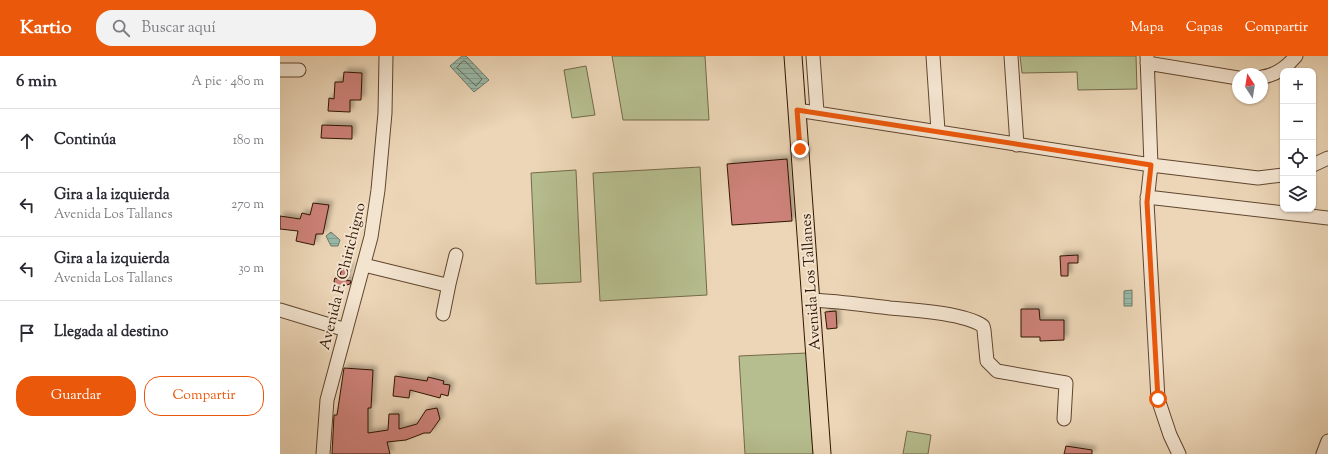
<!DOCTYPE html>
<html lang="es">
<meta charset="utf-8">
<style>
:root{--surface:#fff;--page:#f2f2f3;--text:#2b2b33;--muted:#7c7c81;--line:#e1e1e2;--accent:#ea580c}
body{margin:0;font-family:"Sorts Mill Goudy",serif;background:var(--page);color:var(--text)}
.controls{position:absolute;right:12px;top:12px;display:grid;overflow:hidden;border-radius:8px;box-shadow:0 1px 3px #0004}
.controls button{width:36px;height:36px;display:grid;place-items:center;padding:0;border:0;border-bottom:1px solid var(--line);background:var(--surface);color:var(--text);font:20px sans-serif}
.compass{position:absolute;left:952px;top:12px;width:36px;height:36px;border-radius:50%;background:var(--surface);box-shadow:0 1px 3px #0004;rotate:348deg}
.stop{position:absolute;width:12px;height:12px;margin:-9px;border:3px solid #ea580c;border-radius:50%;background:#fff}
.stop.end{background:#ea580c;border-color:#fff;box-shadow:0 1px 4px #0008}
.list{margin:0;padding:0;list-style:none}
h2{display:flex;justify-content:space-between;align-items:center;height:52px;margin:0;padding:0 16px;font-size:17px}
h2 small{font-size:13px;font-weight:400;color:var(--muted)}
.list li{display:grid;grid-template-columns:26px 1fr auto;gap:12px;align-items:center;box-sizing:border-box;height:64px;padding:0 16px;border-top:1px solid var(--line)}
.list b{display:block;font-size:15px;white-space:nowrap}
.list p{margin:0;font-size:13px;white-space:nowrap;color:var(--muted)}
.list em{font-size:13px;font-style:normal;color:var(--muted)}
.actions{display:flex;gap:8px;padding:12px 16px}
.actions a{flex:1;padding:9px 0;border:1px solid var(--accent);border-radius:16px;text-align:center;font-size:14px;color:var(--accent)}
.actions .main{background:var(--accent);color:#fff}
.icon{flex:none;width:22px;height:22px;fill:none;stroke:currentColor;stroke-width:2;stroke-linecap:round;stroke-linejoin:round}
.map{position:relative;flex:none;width:1048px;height:398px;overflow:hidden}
header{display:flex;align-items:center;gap:24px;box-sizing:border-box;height:56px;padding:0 20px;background:var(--accent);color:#fff}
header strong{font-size:19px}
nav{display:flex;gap:22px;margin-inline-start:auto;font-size:14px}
.search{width:280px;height:36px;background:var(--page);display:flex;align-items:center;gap:10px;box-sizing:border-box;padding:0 14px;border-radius:16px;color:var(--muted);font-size:15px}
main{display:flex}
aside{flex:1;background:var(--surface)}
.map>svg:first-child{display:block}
.green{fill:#b6be8f;stroke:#746a48}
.water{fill:url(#water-rules);stroke:#6f7867}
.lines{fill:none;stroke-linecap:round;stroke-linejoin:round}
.shore{stroke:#656856;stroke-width:1}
.building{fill:#cd8279;stroke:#311602;filter:url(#shadow)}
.minor-casing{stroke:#60462f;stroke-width:15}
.major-casing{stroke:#311602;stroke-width:19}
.minor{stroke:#f3e4d0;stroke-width:13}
.major{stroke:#ecd6b7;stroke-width:17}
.route{stroke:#ea580c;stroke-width:5}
.labels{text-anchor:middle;stroke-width:4;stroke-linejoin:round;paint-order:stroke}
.street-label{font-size:15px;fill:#311602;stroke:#f3e4d0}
</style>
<header>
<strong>Kartio</strong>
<div class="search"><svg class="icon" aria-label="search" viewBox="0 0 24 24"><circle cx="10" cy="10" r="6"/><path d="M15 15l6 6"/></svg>Buscar aquí</div>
<nav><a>Mapa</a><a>Capas</a><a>Compartir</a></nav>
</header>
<main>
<aside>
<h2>6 min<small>A pie · 480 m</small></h2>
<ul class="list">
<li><svg class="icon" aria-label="ahead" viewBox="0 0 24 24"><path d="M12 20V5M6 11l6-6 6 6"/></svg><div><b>Continúa</b></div><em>180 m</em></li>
<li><svg class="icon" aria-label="left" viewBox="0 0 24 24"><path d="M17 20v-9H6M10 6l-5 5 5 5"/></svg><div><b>Gira a la izquierda</b><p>Avenida Los Tallanes</p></div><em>270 m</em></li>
<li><svg class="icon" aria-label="left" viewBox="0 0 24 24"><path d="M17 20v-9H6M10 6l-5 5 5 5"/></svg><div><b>Gira a la izquierda</b><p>Avenida Los Tallanes</p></div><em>30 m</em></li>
<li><svg class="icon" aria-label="arrive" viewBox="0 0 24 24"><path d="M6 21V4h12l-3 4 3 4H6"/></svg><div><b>Llegada al destino</b></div></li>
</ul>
<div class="actions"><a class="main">Guardar</a><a>Compartir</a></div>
</aside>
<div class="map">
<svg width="1048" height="398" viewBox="0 0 1048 398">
<defs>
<pattern id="water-rules" width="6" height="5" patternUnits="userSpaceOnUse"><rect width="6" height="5" fill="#99baaa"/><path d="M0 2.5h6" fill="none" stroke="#849f91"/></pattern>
<filter id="shadow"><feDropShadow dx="3.5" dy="-3.5" stdDeviation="2" flood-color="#0004"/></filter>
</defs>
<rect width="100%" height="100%" fill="#ecd6b7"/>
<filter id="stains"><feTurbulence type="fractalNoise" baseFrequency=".005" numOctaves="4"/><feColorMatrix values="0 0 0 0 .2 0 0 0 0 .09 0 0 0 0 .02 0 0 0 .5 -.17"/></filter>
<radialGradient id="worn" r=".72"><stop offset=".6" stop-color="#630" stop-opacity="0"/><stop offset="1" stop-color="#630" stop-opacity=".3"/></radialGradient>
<path class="green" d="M332,0H425L429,64H343Z
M740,0H856L857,33L798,34L797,16L742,17Z
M306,10L315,59L292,62L284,14Z
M420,111L427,239L320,245L313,117Z
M296,114L301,226L256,228L251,117Z
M527,297L533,398H465L459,300Z
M627,375L651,379L648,398H623Z"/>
<path class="water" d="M182,0H186L209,24L194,36L170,10Z
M51,176L60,184L58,190H51L46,180Z
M852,234V250H844V235Z"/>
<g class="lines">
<path class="shore" d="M183,5H185L202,23L196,30L177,12Z"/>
</g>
<path class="building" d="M64,16L82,17L81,44H70V56L48,55L49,42L54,43L55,26H63Z
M42,69L72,70V83L41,82Z
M507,103L512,165L452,169L447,108Z
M33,147L49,149L43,178H36L34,189L16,185L18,175L0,173V160L20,163L22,157L30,159Z
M798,199V207H788V220H781L780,200Z
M63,208L70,210L66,224L71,225L70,228L56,232L54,225L55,222L59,223Z
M741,253H759L760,264H784V284L760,285V281H741Z
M556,255L557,272L547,273L545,256Z
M64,312L93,314L91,352H88V377L108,374L109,358H119V373L137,368L146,354L157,352L160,363L150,377H144L126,384L107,386L110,398H52L54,359H57Z
M115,320L147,325L148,321L164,325L163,328L170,329L168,340L161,338L160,342L130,334L129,342L113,340Z
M786,390L812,394V398H784Z"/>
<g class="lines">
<g class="minor-casing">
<path id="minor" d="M533,0L537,56
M653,0L658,75
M731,0L737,89
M867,0L871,109L867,146L878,343L890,379L899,398
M867,7L958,22
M0,14H19
M982,21C997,19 1007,11 1016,0
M517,54L871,109L978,122L1003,119
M1033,109L1048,102
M867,141L1048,162
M84,209L162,228H169L176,199
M531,244C557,245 584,249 610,252C634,254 684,257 703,270L704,274L707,305L717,315L786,327L784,363
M0,254L66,274
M163,258L169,228
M43,398L47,344L91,181L98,134L105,57L106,0
M1043,398L1048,385"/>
</g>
<g class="major-casing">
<path id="major" d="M513,0L542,398"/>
</g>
<use href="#minor" class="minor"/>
<use href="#major" class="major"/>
</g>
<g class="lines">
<path class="route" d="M520,93L517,54L871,109L867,146L878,343"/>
</g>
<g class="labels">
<g class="street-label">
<text transform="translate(62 220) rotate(-76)" y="5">Avenida F. Chirichigno</text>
<text transform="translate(530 226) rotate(-94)" y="5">Avenida Los Tallanes</text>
</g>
</g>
<rect width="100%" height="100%" filter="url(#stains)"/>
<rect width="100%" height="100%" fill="url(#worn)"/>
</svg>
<div class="controls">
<button>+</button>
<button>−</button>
<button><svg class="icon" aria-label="locate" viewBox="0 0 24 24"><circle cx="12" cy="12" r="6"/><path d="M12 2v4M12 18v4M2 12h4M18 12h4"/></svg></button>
<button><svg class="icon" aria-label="layers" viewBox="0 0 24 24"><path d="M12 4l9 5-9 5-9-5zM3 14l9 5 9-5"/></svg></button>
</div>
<svg class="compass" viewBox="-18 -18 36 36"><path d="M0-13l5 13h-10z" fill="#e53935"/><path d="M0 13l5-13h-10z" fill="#7c7c81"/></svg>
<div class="stop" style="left:878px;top:343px"></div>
<div class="stop end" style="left:520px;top:93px"></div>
</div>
</main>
